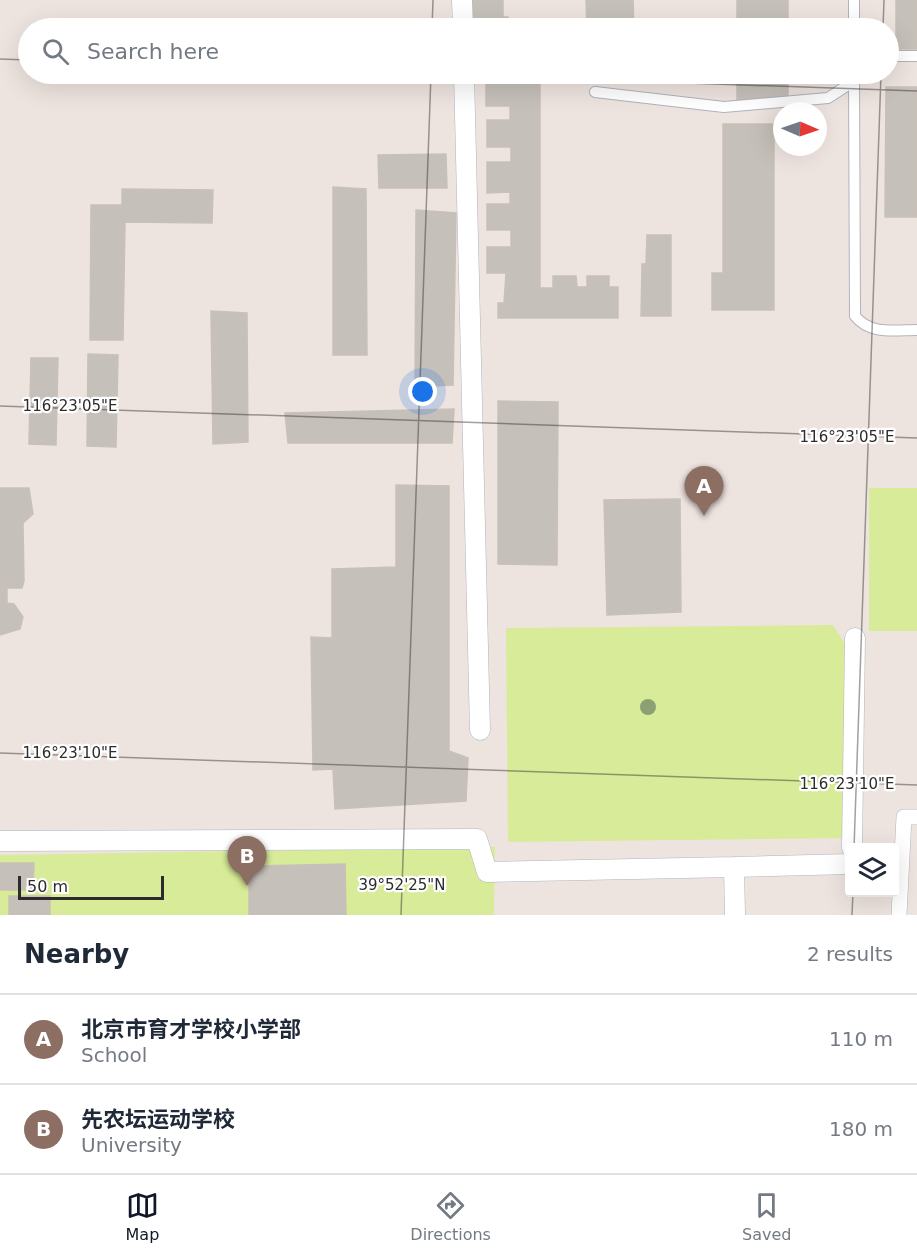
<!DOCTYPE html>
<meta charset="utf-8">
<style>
:root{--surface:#fff;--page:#f2f2f3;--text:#1f2937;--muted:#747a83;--line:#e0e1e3;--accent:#111827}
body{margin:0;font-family:"DejaVu Sans","Noto Sans SC",sans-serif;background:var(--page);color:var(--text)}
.controls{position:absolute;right:18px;bottom:18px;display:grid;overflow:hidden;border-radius:6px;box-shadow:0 6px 24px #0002}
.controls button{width:54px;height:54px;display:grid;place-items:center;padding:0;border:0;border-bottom:2px solid var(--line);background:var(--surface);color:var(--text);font:30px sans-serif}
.compass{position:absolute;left:773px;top:102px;width:54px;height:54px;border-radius:50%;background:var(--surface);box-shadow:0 6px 24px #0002;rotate:92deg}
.scale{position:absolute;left:18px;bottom:15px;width:146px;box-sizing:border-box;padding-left:6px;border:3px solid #2c2c2c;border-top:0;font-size:16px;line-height:21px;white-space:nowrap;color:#2c2c2c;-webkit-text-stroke:4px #fff;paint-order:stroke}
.you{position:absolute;left:423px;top:392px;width:21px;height:21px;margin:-15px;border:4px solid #fff;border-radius:50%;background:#1a73e8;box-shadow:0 0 0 9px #1a73e833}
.badge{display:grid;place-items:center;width:39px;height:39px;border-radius:50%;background:var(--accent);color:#fff;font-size:20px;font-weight:700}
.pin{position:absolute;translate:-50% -50px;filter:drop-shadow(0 2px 3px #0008)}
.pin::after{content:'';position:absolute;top:32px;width:21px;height:18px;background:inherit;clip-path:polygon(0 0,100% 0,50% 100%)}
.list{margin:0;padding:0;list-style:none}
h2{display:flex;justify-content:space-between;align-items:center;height:78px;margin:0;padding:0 24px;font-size:26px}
h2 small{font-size:20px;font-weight:400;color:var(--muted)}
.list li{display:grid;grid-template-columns:39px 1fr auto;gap:18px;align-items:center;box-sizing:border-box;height:90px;padding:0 24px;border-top:2px solid var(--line)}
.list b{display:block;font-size:22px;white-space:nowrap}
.list p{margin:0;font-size:20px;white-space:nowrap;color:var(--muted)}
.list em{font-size:20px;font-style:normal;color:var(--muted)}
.icon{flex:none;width:33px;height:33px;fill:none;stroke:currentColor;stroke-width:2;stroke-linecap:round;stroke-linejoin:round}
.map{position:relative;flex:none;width:917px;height:915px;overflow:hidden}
.search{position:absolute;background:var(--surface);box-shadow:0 6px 24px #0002;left:18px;right:18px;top:18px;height:66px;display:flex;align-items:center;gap:15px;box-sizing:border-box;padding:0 21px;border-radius:33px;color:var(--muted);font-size:22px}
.sheet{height:258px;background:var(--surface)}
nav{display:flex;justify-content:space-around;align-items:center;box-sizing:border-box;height:84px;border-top:2px solid var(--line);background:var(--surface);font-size:16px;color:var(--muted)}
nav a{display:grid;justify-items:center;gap:3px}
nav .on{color:var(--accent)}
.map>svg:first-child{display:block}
.pitch{fill:#d8eb98}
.building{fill:#c6c0ba;stroke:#c9c0b8;stroke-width:1.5}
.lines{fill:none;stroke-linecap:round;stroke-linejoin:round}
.service-casing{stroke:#afb4bc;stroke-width:12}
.pedestrian-casing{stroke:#afb4bc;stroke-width:16}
.minor-casing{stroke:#afb4bc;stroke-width:21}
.service{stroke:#fff;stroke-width:10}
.pedestrian{stroke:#fff;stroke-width:15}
.minor{stroke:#fff;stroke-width:20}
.tree{fill:#8ca173}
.ticks{fill:none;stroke:#2c2c2c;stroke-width:1.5;stroke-opacity:0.45}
.ticks-label{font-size:15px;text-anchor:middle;fill:#2c2c2c;stroke:#fff;stroke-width:4.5;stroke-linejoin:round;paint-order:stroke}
</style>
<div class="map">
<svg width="917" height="915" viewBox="0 0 917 915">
<rect width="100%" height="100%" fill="#eee4df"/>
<path class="pitch" d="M869,488H917V631H869Z
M833,625L847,647L849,838L508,842L506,628Z
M495,847L494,915H0V855Z"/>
<path class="building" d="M470,0H503V17H508V28H470Z
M586,0H633L634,28H587Z
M737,0H788V28H737Z
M896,0H917V49H896Z
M498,74H540V288H553V276H576L577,287H587V276H609V287H618V318H498V303H504L506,273H487V247H511V230H487V204H510V192L487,193V162H511V147H487V120H510V106H486V80H498Z
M587,74H634V79H587Z
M737,74H788V100H737Z
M886,87H917V217H885Z
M723,124H774V310H712V273H723Z
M446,154L447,188H379L378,155Z
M333,187L366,189L367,355H333Z
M122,189L213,190L212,223L125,222L123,340H90L91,205H122Z
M416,210L456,213L453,385L415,387Z
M647,235H671V316H641L642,264H646Z
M211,311L247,313L248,442L213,444Z
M88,354L118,355L116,447L87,446Z
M31,358H58L56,445L29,444Z
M498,401L558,402L557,565L498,564Z
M454,409L452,443H288L285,413Z
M396,485L449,486V751L468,758L466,801L335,809L333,769L313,770L311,637L332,638V569L396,567Z
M0,488H29L33,514L23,523L24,581L22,588H7V603L14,604L23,617L20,629L0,635Z
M680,499L681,612L607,615L604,500Z
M0,863H34L33,890H0Z
M345,864L346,915H249V866Z
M9,896H50V915H9Z"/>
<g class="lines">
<g class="service-casing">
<path id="service" d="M854,0V28
M888,56H917
M854,74L855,316C870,335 894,330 917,330
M595,92L724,107L828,98L854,81"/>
</g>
<g class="pedestrian-casing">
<path id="pedestrian" d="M899,915L904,817H917"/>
</g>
<g class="minor-casing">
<path id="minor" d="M462,0L463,28
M464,74L480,730
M0,841L477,839L487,872L734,867L735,915
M852,848L855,638
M734,867L850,864"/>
</g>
<use href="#service" class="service"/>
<use href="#pedestrian" class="pedestrian"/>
<use href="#minor" class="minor"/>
</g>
<circle class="tree" cx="648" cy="707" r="8"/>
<path class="ticks" d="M432,28L433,0M883,28L884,0M0,59L28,60M429,74L917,91M0,406L917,438M0,753L917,785M854,848L881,74M401,915L431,74M852,915L853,892"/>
<g class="ticks-label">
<text x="70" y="411">116°23'05"E</text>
<text x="847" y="442">116°23'05"E</text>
<text x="70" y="758">116°23'10"E</text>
<text x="847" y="789">116°23'10"E</text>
<text x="402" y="890">39°52'25"N</text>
</g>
</svg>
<div class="controls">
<button><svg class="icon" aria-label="layers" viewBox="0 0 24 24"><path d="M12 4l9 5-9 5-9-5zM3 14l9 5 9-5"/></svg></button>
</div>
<svg class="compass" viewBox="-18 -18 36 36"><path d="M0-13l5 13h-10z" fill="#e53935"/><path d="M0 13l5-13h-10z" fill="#747a83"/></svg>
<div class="scale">50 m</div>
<div class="you"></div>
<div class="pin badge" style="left:704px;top:516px;background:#8d6e63">A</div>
<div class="pin badge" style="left:247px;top:886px;background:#8d6e63">B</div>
<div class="search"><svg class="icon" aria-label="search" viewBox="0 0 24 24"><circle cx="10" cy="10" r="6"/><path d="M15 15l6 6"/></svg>Search here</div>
</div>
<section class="sheet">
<h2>Nearby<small>2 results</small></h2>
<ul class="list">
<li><span class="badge" style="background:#8d6e63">A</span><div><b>北京市育才学校小学部</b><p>School</p></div><em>110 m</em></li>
<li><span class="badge" style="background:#8d6e63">B</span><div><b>先农坛运动学校</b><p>University</p></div><em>180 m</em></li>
</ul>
</section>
<nav>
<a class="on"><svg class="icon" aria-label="map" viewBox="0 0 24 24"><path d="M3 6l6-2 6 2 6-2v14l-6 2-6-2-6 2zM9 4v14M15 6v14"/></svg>Map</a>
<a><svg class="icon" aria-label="directions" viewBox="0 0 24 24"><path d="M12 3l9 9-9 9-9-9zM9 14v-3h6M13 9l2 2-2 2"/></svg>Directions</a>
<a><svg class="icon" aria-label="saved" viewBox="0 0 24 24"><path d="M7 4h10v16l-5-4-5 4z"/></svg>Saved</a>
</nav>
